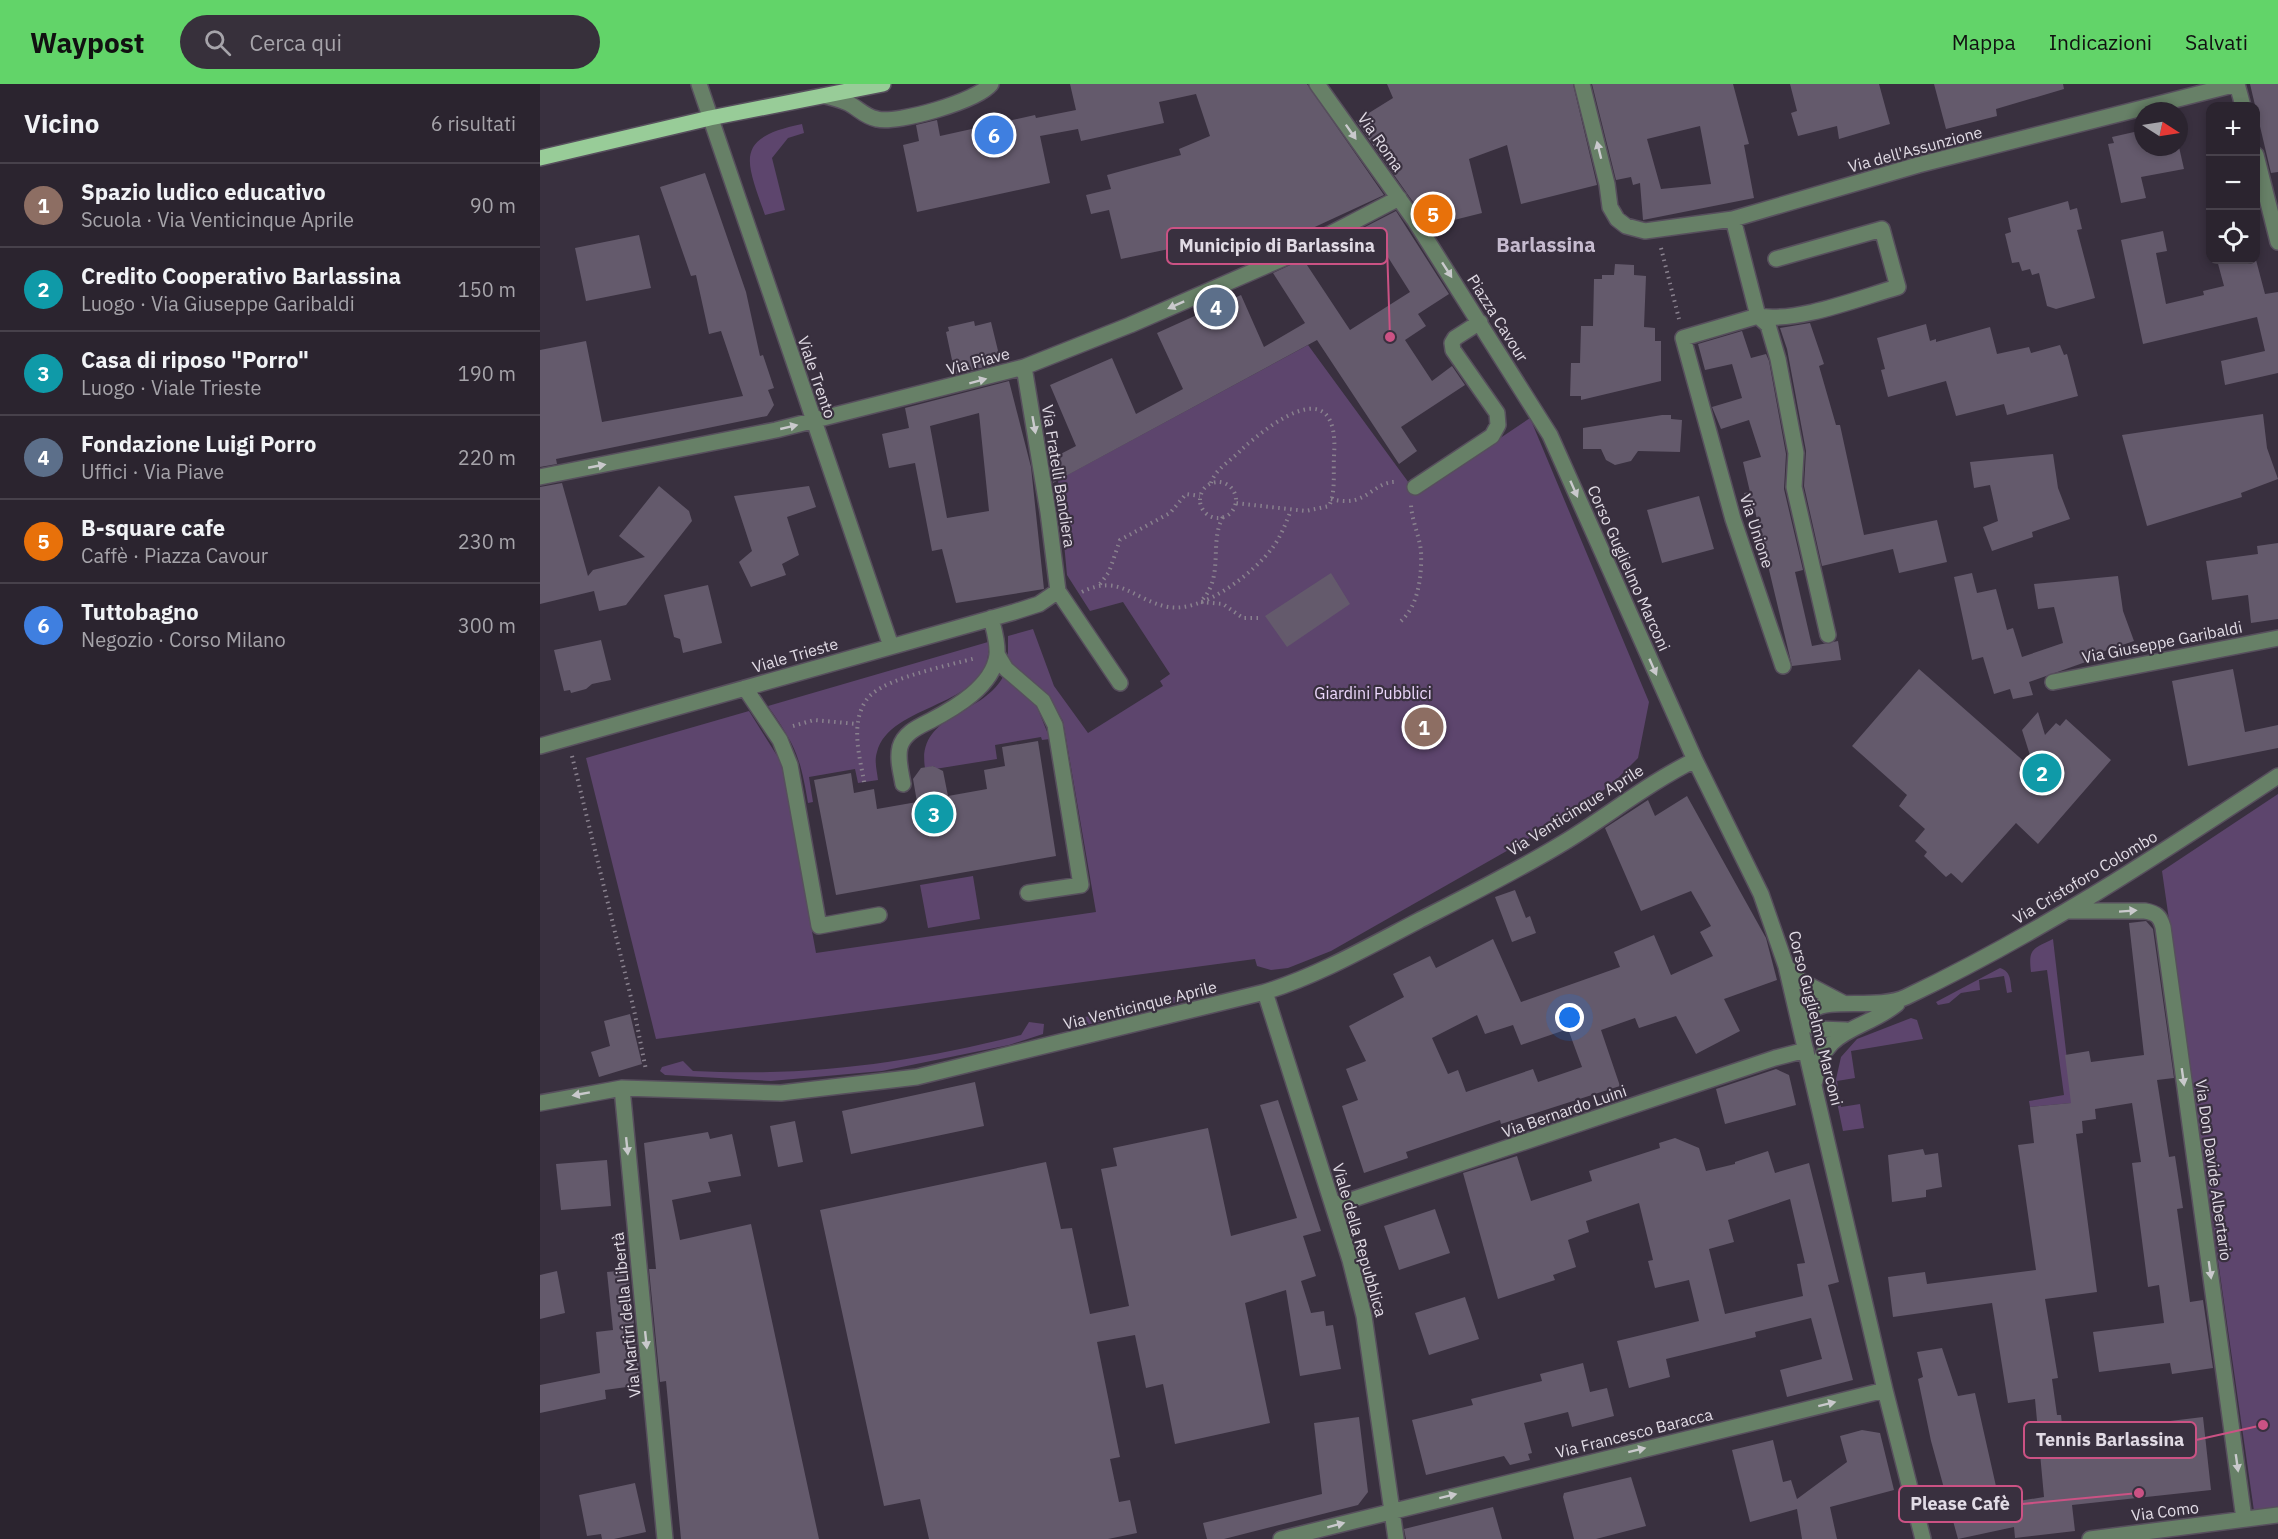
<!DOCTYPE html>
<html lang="it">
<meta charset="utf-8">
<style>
:root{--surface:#2b242f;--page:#37303b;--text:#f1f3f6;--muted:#a6a4aa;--line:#47414b;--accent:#62d469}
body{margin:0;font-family:"IBM Plex Sans",sans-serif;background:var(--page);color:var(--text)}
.controls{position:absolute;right:18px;top:18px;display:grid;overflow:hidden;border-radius:12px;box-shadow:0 3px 9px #0003}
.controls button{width:54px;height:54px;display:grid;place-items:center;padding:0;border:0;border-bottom:2px solid var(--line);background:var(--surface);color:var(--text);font:30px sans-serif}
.compass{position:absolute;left:1594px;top:18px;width:54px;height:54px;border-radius:50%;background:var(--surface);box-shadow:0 3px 9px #0003;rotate:102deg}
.you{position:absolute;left:1030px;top:934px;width:21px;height:21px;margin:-15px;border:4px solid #fff;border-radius:50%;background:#1a73e8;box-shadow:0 0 0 9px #1a73e833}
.badge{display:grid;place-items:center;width:39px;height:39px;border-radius:50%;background:var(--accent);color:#fff;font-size:20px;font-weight:700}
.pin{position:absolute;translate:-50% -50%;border:3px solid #fff;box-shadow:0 2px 6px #0006}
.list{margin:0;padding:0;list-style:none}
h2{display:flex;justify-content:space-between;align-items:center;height:78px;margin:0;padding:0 24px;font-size:26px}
h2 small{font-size:20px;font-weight:400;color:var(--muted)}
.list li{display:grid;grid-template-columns:39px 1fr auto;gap:18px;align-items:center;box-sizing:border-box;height:84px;padding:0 24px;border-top:2px solid var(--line)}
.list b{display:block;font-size:22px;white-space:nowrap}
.list p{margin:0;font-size:20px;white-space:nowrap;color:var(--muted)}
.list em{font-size:20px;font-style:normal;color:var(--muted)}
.icon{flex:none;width:33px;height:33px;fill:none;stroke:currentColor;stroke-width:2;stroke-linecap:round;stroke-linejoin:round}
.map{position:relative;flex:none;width:1738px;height:1455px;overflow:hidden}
header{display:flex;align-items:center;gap:36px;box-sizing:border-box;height:84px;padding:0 30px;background:var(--accent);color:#111}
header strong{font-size:28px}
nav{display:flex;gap:33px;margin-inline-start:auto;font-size:21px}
.search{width:420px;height:54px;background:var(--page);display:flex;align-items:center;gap:15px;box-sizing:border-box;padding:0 21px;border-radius:33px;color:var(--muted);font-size:22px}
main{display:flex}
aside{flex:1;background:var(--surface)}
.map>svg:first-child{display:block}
.green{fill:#5d456d}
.building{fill:#645a6c;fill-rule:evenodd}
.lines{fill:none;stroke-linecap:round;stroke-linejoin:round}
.minor-casing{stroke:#574f5d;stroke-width:18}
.major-casing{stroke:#574f5d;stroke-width:18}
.path{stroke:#89818e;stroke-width:4;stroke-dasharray:1.5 4.5;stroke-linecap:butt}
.minor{stroke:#678067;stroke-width:15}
.major{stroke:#98cc98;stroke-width:15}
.oneway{fill:#c9c9cc}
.labels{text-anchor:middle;stroke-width:4.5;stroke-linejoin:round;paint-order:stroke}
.street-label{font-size:16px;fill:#e1dbe5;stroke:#39303f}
.park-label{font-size:16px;fill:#edd8fd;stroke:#39303f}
.quarter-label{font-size:20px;font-weight:bold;fill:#c6bbcf;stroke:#39303f}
.leader{fill:none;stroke:#cb5284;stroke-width:2}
.callout-dot{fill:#cb5284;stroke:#39303f;stroke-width:2}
.callout{fill:#39303f;stroke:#cb5284;stroke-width:2}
.callout-label{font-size:18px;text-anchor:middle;font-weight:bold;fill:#e1dbe5}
</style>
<header>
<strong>Waypost</strong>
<div class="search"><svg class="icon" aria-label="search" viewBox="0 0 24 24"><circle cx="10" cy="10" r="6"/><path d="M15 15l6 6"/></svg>Cerca qui</div>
<nav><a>Mappa</a><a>Indicazioni</a><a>Salvati</a></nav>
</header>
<main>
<aside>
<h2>Vicino<small>6 risultati</small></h2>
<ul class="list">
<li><span class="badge" style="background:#8d6e63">1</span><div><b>Spazio ludico educativo</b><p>Scuola · Via Venticinque Aprile</p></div><em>90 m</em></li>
<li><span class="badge" style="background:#0f9aa8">2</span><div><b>Credito Cooperativo Barlassina</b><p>Luogo · Via Giuseppe Garibaldi</p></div><em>150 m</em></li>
<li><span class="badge" style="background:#0f9aa8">3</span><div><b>Casa di riposo &quot;Porro&quot;</b><p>Luogo · Viale Trieste</p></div><em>190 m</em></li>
<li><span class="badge" style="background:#5c6f8a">4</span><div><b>Fondazione Luigi Porro</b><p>Uffici · Via Piave</p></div><em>220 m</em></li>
<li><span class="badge" style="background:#e8710a">5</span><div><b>B-square cafe</b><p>Caffè · Piazza Cavour</p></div><em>230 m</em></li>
<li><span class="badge" style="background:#3f7fe0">6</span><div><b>Tuttobagno</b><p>Negozio · Corso Milano</p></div><em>300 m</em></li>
</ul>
</aside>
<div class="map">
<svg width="1738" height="1455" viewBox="0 0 1738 1455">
<rect width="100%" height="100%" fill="#39303f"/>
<path class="green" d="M262,40L264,49L248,54L232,74L245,126L225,131C206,76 193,54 262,40Z
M768,261L877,410L990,334L1109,618L1098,674L1071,701L1014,740L791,867L748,884L731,886L717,882L715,875L116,955L46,674L209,627L241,678L276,869L556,828L523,637L508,612L468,580V552L493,545L514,602L548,649L623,602L620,597L630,590L583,518L550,527L527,491L518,396Z
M448,558C456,624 350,617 337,668C334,677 337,687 338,696L318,699L315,685L269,693L273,718L268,719C260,671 255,661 228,622Z
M464,591L495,618L510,655L502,656L501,653L455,661L457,675L395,685L394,682L385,684C376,629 444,632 464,591Z
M1738,710V1424L1714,1427L1622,787Z
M433,792L440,835L388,844L380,801Z
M1513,855L1532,1019L1490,1023L1489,1017L1524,1011L1507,886L1491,888C1488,864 1493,865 1513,855Z
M1460,884C1472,888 1470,898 1472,908L1467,909L1464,892L1439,896L1440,906L1421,909L1409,919L1398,921L1396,918Z
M648,910L652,911L650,915L538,943L534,938L536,935Z
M1371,934L1377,936L1383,955L1311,967L1315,994L1297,997L1301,1023L1320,1020L1324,1044L1303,1047L1294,1004L1301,973L1317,955Z
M489,938L504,940L503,950L469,961L342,987L231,997L125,991L120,987L122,983L143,977L153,987C271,993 367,979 481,951Z"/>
<path class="building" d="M530,0H767L844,111L751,154L753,158L723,173L706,149L581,175L569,126L551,130L546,111L571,105L567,91L641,71L639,65L670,52L656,10L619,18L624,39L541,57L538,45L500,52L510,99L377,128L363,61L379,57L376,41L397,36L400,52L495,31L496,34L536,26Z
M847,0H1033L1057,101L981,120L967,61L929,75L942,129L890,142L816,37L853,14Z
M1052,0H1193L1209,60L1204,61L1214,114L1103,136L1100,99L1093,101L1091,93L1076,96ZM1160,42L1171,100L1121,105L1107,55Z
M1250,0H1339L1350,40L1299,55L1297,42L1258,52L1251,29L1257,27Z
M1394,0H1523L1524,5L1456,25L1457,32L1406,45Z
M1710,0H1738V88L1731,89Z
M1603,46V63H1639L1644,85L1601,93L1606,114L1581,119L1568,60L1574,59L1572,53Z
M165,89L206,208L220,272L223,271L234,304L228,306L234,321L227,332L16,375L17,380L0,383V266L46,257L62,338L203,312L181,247L169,250L156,191L151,192L120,103Z
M1528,117L1530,126L1537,124L1542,145L1537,146L1555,214L1516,225L1507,222L1499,189L1492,191L1490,185L1482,187L1479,178L1472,179L1465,150L1471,148L1468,134Z
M856,127L909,210L878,230L886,242L865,256L892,297L912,282L925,301L861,343L877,367L859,380L777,256L513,399L509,376L536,362L510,301L572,274L596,330L643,305L617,249L701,211L724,263L765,239L733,189L763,175L810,246L870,208L846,170L843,172L825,143Z
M1623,147L1627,167L1616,169L1626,220L1664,211L1663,207L1684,202L1677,176H1716L1725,210L1738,208V289L1685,301L1681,277L1725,267L1717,233L1603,260L1581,156Z
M99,151L111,204L46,217L35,164Z
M1075,180L1094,181V191L1106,192L1104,243L1115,244V257H1121V297L1041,316V312H1030L1031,279H1040L1041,242H1053L1054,195H1062V191H1074Z
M434,237L435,242L451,238L461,279L415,290L406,248L409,247L408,243Z
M1270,239L1284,280L1279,282L1296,341H1300L1324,451L1397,436L1407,478L1359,489L1353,465L1282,482L1264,402L1266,367L1247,265L1240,244Z
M1386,240L1390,257L1396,255V258L1450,243L1457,270L1489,263L1491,269L1520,261L1524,271L1527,270L1538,312L1467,331L1464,320L1416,332L1406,297L1348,313L1341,286L1345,285L1337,254Z
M1202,247L1211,274L1226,270L1229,277L1246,370L1244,405L1263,486L1255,488L1272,562L1298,557L1301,576L1252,582L1215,427L1209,428L1204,409L1210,408L1203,378L1221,373L1209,336L1181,345L1172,323L1202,314L1192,280L1165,286L1158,260Z
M469,297L491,383L504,505L416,519L402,465L392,467L375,379L349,384L342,350L369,344L365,324ZM439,329L449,427L407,434L390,342Z
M1723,330L1727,364L1738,395L1701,409L1702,413L1607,442L1582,351Z
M1122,331H1131V335L1142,336L1140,368L1098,367L1091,377L1075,381L1066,376L1061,365H1043V344Z
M1513,370L1518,404L1530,435L1492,448L1493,453L1452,467L1443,443L1458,437L1450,401L1434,404L1430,378Z
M22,399L48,492L53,486L105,473L79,452L119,402L149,427L152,437L86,521L59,527L54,507L0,520V403Z
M269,402L276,423L247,433L259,471L242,480L246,491L211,503L199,478L212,467L194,412Z
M1159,412L1174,465L1122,479L1107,426Z
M1738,459V535L1711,539L1708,511L1672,516L1666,477L1718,470L1717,462Z
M791,489L810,520L747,563L725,532Z
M1432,489L1437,509L1456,505L1467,546L1473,544L1482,573L1523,559L1514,523L1498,525L1494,500L1578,492L1583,527L1594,557L1556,570L1557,574L1489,598L1493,611L1473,615L1470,605L1454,610L1443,573L1432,576L1414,493Z
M168,501L182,559L143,569L140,555L134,553L124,511Z
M61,556L71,596L52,600L46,605L31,609L30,606L24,607L14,566Z
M1379,585L1495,687L1482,646L1498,628L1505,651L1516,639L1520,642L1526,635L1571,676L1498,760L1476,739L1422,799L1411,789L1406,793L1384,772L1387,768L1375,757L1385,745L1359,722L1367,711L1312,662Z
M1693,585L1705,648L1738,641V664L1648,682L1632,597Z
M498,657L516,772L296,811L274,696L311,689L314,709L334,705L337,725L377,718L373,695L381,684L393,682L403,687L408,712L447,705L444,686L465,682L462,663Z
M1147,712L1226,854L1237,896L1184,915L1200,947L1156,970L1136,932L1099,944L1095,934L1061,946L1080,1002L961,1040L960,1036L866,1068L868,1074L824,1089L802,1022L818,1016L806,985L826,977L809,942L864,913L853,890L890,872L896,884L953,855L981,918L1080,883L1074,868L1114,851L1131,891L1173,872L1160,848L1171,842L1151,807L1101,827L1065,744L1108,716L1115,732ZM937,931L945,950L973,941L981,961L1028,945L1042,983L998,998L993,985L926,1008L918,986L908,990L892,954Z
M975,806L986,834L990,832L996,849L972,858L955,813Z
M1606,837L1613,845L1634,994L1617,996L1629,1073L1635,1072L1643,1124L1637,1125L1650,1218L1663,1216L1673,1284L1632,1290L1630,1279L1559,1288L1553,1248L1624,1239L1619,1201L1608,1203L1592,1079L1601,1078L1592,1019L1555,1025L1556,1035L1542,1037L1543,1049L1536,1050L1557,1208L1505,1215L1518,1294L1512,1295L1517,1331H1521L1523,1350L1663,1333L1671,1406L1532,1421L1535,1447L1475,1454L1474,1443L1418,1455L1391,1357L1378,1295L1383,1293L1377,1268L1402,1264L1418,1312L1435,1309L1460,1420L1504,1413L1495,1315L1468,1319L1452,1219L1353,1233L1348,1193L1385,1188L1387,1200L1496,1186L1478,1061L1494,1059L1490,1023L1531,1019L1525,971L1549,967L1551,978L1604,971L1589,839Z
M90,930L102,980L59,993L51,968L70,962L64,937Z
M1236,985L1249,991L1256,1021L1185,1040L1176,1005Z
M435,998L444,1042L311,1070L302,1027Z
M738,1016L781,1147L763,1152L776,1192L761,1197L771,1229L784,1227L786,1242L793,1241L801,1285L760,1292L746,1206L705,1219L730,1339L635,1360L623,1300L606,1304L595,1251L557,1258L580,1373L570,1375L579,1418L590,1416L597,1449L568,1455H389L380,1415L344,1422L280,1126L506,1078L521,1145L532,1144L550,1230L589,1222L561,1085L577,1082L573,1064L668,1044L691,1152L757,1134L720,1021Z
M255,1037L263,1078L238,1083L230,1042Z
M168,1048L170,1055L192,1050L201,1092L168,1098L171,1108L132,1116L140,1156L211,1140L279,1455H141L126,1297L120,1298L109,1185H116L104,1059Z
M1135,1054L1159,1064L1166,1087L1195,1080V1078L1228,1067L1235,1089L1269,1079L1299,1198L1288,1201L1313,1296L1247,1313L1240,1286L1282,1275L1271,1234L1215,1248L1216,1253L1126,1275L1130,1293L1089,1304L1077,1257L1159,1237L1149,1196L1115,1204L1108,1177L1113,1176L1099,1119L1046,1137L1049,1148L1028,1156L1036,1183L1013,1191L1015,1196L958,1215L923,1089L977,1072L991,1117L1052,1097L1049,1087L1120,1064L1119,1059ZM1250,1115L1265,1179L1257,1180L1263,1212L1185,1230L1169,1165L1194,1158L1188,1136Z
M1383,1065L1385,1071L1398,1069L1402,1103L1386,1106V1113L1352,1118L1348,1071Z
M67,1076L71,1122L21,1126L16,1080Z
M895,1125L910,1169L859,1186L844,1142Z
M88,1186L101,1301L65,1306L66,1315L0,1329V1301L60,1289L56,1248L73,1246L67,1188Z
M17,1187L25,1229L0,1235V1191Z
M925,1213L939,1255L889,1271L875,1229Z
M1043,1279L1050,1308L1067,1304L1074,1332L1032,1343L1028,1328L984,1339L992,1369L988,1370L990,1376L970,1381L964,1372L886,1391L872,1336L933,1321L931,1315L1002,1297L1000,1290Z
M819,1333L828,1408L818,1421L684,1455H667L663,1439L782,1410L774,1339Z
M1322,1346L1340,1349L1354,1406L1290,1423L1297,1455H1262L1257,1425L1210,1438L1192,1366L1233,1356L1243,1398L1251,1396L1257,1415L1307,1378L1300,1352Z
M1091,1393L1106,1442L1056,1455H1034L1023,1413L1024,1409Z
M95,1399L106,1448L74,1455H62L61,1450L47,1452L39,1411Z
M953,1423L962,1455H866L864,1445Z"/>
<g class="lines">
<g class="minor-casing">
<path id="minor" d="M159,0L351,562
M777,0L875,137L1010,351L1155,676L1221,810L1246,882L1345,1306L1383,1455
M1042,0L1067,100L1070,123L1077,135L1086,142L1105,147L1193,135L1378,81L1697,0
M1697,0L1703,22
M286,12C293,14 301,16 308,19C318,24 325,33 337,35C358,40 437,17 451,0
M1716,71L1738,158
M1193,135L1218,232L1143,254L1193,435L1243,582
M1236,175L1342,145L1358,203C1319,214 1257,239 1218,232L1228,241L1238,275L1256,369L1254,403L1288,551
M484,283L508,428L518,507L580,599
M0,393L236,346L484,283L590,241L744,174L859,114
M875,403L952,352L958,341L957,329L913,266L912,259L915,254L940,238
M457,570L466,585L503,617L515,641L541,801L488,809
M1513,598L1738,554
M205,604L240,656L250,681L279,842L339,831
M0,662L474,528L499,520L518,507
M363,700C361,688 357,675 360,663C364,649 378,643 390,637C415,624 453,602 457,571C458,558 454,546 451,534
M1530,827H1605C1616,829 1620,832 1623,843L1704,1435
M1246,882L1261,897L1303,919
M725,908L810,1176L824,1232L856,1455
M1259,934L1279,945L1306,946
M1261,945C1264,939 1267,931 1273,926C1289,913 1338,926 1366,913C1497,851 1617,772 1738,692
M1275,997C1282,943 1322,948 1357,920
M82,1004L125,1455
M0,1019L82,1004L241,1009L377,993L725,908C779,891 828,863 878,837C927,812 977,787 1023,759C1068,732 1108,699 1155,676
M793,1122L1235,974L1266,966
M741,1455L1345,1306
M1550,1455L1738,1431"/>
</g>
<g class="major-casing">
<path id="major" d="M0,74L170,34L343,0"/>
</g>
<path class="path" d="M1121,164L1139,235
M660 416a18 18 0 1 1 36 0a18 18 0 1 1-36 0Z
M671,399C675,385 691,377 701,366C733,337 800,287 794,372C793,387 796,408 789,422L766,427L695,419
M791,415C828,425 832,396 858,398
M560,500L569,488L580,456L630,429L646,410L660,412
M542,508C580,489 593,516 628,523C663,529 714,489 733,463C741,452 746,439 751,426
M663,515C684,491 669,458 683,433
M661,518L683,520L703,534H719
M861,537C879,521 882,490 881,467C879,451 872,437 871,421
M253,642L274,636L317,640
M32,672L94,926L106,986
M324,698C321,679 315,658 318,638C319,629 324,616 332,610C351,593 410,581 436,574"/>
<use href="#minor" class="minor"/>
<use href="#major" class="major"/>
</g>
<defs><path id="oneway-solid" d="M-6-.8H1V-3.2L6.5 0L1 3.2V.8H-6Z" transform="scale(1.5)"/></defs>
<g class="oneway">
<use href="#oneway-solid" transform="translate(811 48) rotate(55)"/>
<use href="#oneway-solid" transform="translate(1059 66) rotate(-104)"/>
<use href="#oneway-solid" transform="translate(907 186) rotate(57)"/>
<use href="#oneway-solid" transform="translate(636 221) rotate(156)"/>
<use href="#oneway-solid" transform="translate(438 297) rotate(-15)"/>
<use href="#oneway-solid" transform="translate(494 341) rotate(80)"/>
<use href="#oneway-solid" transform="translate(249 343) rotate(-13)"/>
<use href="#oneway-solid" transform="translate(57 382) rotate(-11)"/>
<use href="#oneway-solid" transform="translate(1034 405) rotate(66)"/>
<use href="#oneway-solid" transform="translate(1113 583) rotate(66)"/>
<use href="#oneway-solid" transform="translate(1588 827) rotate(-4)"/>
<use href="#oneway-solid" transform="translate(1643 993) rotate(82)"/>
<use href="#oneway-solid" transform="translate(41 1010) rotate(170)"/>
<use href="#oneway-solid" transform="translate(87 1062) rotate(84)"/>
<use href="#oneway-solid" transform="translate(1670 1186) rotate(82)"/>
<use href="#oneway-solid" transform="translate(106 1256) rotate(84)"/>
<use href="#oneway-solid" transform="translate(1287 1320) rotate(-14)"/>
<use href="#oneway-solid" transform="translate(1097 1366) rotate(-14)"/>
<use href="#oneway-solid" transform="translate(1697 1379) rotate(82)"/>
<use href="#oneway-solid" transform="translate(908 1412) rotate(-14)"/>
<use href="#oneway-solid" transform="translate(796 1441) rotate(-15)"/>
</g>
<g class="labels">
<g class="street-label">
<text transform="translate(841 58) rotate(55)" y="6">Via Roma</text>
<text transform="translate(1375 65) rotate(-15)" y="6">Via dell'Assunzione</text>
<text transform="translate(958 234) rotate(58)" y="6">Piazza Cavour</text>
<text transform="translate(438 277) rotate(-15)" y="6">Via Piave</text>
<text transform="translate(277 293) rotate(71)" y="6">Viale Trento</text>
<text transform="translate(519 392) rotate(81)" y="6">Via Fratelli Bandiera</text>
<text transform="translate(1217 447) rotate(72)" y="6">Via Unione</text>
<text transform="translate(1089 484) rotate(66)" y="6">Corso Guglielmo Marconi</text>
<text transform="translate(1622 558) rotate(-11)" y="6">Via Giuseppe Garibaldi</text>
<text transform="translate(255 571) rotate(-16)" y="6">Viale Trieste</text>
<text transform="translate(1035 726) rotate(-32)" y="6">Via Venticinque Aprile</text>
<text transform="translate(1545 793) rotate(-31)" y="6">Via Cristoforo Colombo</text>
<text transform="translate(600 921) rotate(-14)" y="6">Via Venticinque Aprile</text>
<text transform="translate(1276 934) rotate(76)" y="6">Corso Guglielmo Marconi</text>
<text transform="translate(1024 1027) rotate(-19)" y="6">Via Bernardo Luini</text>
<text transform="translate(1674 1086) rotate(82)" y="6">Via Don Davide Albertario</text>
<text transform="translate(820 1156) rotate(74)" y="6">Viale della Repubblica</text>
<text transform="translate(86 1231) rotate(-96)" y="6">Via Martiri della Libertà</text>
<text transform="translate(1094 1349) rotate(-14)" y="6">Via Francesco Baracca</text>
<text transform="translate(1625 1427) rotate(-7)" y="6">Via Como</text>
</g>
<g class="park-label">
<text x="833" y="615">Giardini Pubblici</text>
</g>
<g class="quarter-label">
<text x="1006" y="168">Barlassina</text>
</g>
</g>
<path class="leader" d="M850 253L847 162M1723 1341L1656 1356M1599 1409L1482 1420"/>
<g class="callout-dot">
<circle cx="850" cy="253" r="6"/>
<circle cx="1723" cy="1341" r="6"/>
<circle cx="1599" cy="1409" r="6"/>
</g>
<g class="callout">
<rect x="627" y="144" width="220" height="36" rx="6"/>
<rect x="1484" y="1338" width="172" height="36" rx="6"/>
<rect x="1359" y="1402" width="123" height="36" rx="6"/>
</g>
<g class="callout-label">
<text x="737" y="168">Municipio di Barlassina</text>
<text x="1570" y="1362">Tennis Barlassina</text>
<text x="1420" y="1426">Please Cafè</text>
</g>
</svg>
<div class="controls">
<button>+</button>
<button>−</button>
<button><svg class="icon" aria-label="locate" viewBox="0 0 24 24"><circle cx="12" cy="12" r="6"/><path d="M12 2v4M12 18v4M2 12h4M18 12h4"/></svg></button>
</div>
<svg class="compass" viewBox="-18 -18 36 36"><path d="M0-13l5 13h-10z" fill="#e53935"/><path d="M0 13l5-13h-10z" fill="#a6a4aa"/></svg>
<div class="you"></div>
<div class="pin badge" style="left:884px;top:643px;background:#8d6e63">1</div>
<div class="pin badge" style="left:1502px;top:689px;background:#0f9aa8">2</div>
<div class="pin badge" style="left:394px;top:730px;background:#0f9aa8">3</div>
<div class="pin badge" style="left:676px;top:223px;background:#5c6f8a">4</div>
<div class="pin badge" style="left:893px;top:130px;background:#e8710a">5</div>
<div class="pin badge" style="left:454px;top:51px;background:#3f7fe0">6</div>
</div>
</main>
